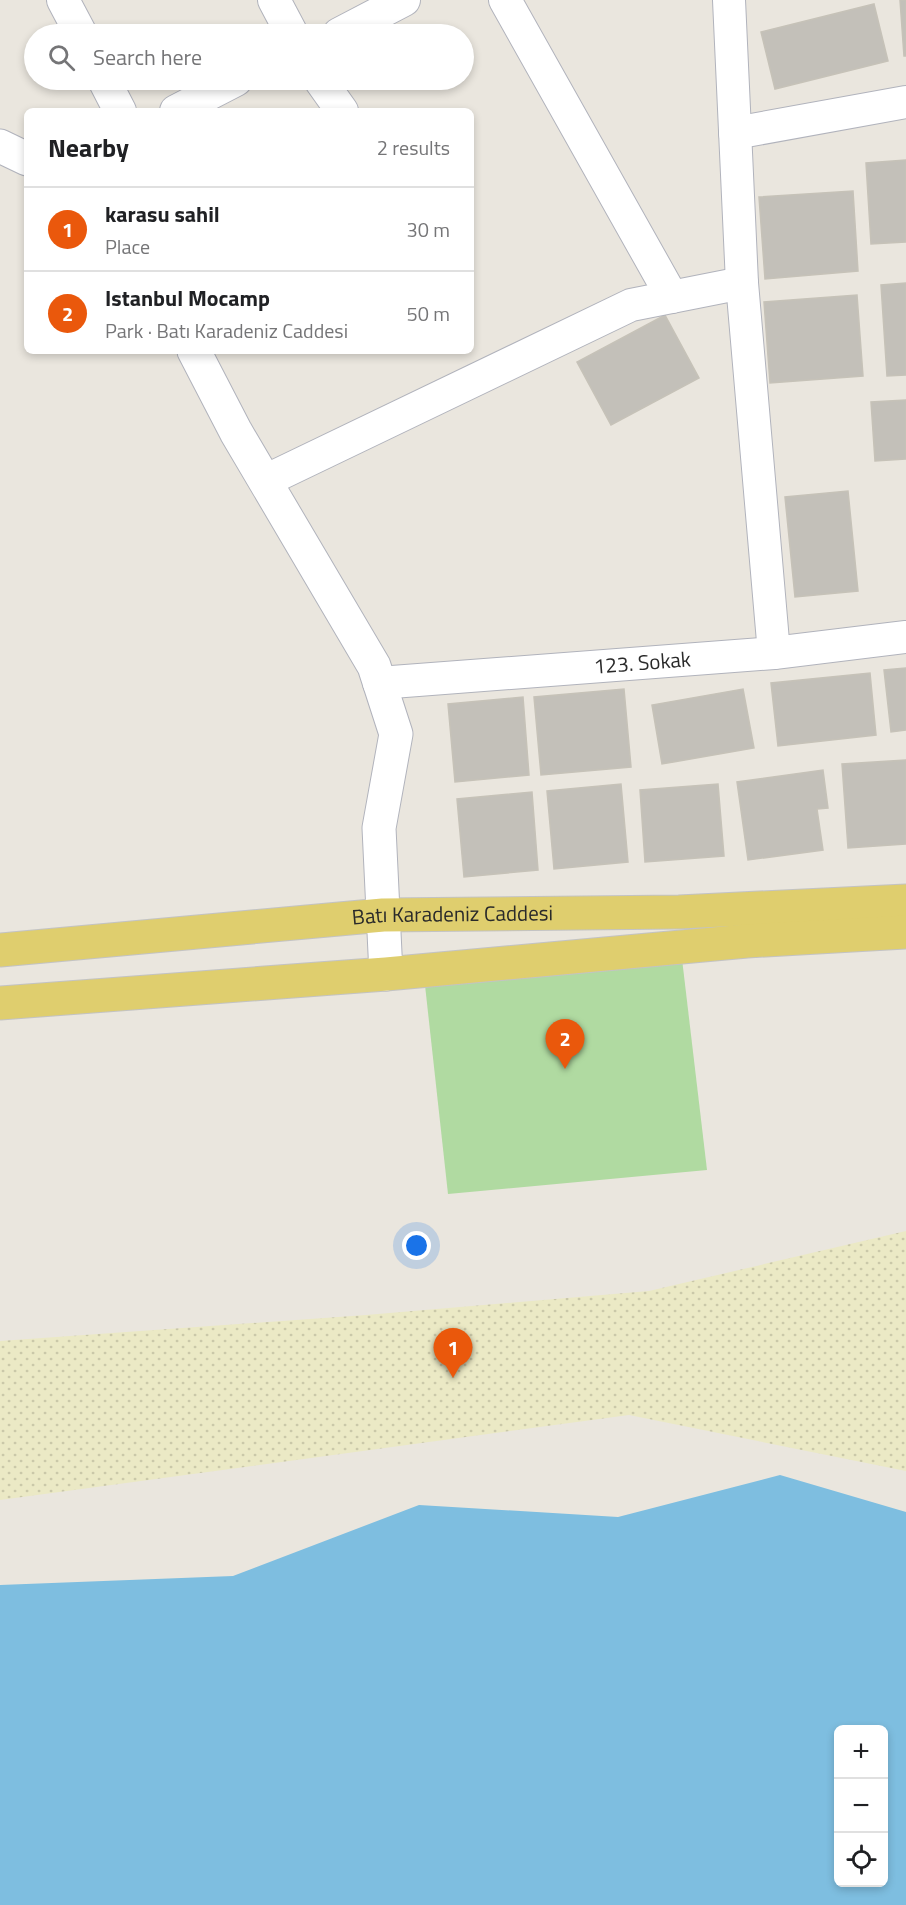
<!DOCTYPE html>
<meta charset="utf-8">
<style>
:root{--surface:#fff;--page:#f2f2f2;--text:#202124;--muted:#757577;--line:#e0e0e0;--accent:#ea580c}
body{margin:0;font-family:"Titillium Web",sans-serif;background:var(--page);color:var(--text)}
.controls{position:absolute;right:18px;bottom:18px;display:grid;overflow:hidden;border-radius:9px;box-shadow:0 3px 9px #0003}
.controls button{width:54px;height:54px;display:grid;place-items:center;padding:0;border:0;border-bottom:2px solid var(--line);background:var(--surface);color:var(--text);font:30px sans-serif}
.you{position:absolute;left:417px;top:1246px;width:21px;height:21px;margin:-15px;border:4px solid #fff;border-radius:50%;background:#1a73e8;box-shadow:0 0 0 9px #1a73e833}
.badge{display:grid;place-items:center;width:39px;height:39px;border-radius:50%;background:var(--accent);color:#fff;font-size:20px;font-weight:700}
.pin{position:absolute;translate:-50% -50px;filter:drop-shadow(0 2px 3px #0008)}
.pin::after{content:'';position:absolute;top:32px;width:21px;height:18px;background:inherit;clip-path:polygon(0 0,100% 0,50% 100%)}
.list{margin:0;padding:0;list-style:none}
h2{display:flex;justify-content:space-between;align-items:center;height:78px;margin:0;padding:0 24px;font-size:26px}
h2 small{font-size:20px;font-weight:400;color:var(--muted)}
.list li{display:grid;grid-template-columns:39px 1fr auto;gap:18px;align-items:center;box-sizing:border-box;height:84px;padding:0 24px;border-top:2px solid var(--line)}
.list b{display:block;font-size:22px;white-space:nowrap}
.list p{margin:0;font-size:20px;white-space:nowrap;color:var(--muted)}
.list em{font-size:20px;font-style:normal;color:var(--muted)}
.icon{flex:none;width:33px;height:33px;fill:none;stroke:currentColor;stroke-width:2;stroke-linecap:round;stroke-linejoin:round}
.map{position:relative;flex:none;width:906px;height:1905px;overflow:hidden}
.search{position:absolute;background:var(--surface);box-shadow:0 3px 9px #0003;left:24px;top:24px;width:450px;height:66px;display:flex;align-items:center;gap:15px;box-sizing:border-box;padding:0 21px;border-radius:33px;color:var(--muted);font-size:22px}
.panel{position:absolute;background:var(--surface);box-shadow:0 3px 9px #0003;left:24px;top:108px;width:450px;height:246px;border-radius:9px}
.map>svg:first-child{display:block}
.sand{fill:url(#sand-dots)}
.park{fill:#b0daa1}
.water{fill:#7ebee0;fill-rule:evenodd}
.building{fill:#c3c0b9;stroke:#c6c2b8;stroke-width:1.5}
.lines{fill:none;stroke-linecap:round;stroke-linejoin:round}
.street-casing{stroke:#b1b3bc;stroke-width:34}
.secondary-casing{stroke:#b1b3bc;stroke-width:35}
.primary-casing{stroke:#c3c3c3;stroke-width:35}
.street{stroke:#fff;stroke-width:32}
.secondary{stroke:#fff;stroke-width:33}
.primary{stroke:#dfce6e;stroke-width:33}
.labels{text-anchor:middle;stroke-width:4.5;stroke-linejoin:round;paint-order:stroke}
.street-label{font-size:21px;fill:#2a2a2a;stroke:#fff}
</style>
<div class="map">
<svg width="906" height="1905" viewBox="0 0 906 1905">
<defs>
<pattern id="sand-dots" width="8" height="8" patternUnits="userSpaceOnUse" patternTransform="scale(1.5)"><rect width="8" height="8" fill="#ebe9c5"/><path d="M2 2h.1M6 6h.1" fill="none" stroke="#cac8a9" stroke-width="1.8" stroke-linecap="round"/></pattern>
</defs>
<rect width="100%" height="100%" fill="#eae6de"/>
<path class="sand" d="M906,1231V1471L629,1415L0,1500V1341L366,1315L649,1291Z"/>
<path class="park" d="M680,942L707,1170L448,1194L423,967Z"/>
<path class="water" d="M780,1475L906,1512V1905H0V1585L233,1576L419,1505L618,1517ZM838,1730H884V1882H838Z"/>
<path class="building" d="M900,0H906V56H904Z
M874,4L888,61L775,89L761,32Z
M906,160V242L871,244L866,163Z
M853,191L858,271L765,279L759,197Z
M906,283V375L887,376L881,285Z
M857,295L863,376L770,383L764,302Z
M665,315L699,378L611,425L577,362Z
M906,400V459L875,461L871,402Z
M848,491L858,591L795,597L785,497Z
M906,668V730L891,732L884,670Z
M870,673L876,735L778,746L771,683Z
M624,689L631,767L541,775L534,697Z
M743,689L754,748L662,764L652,705Z
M523,697L529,775L455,782L448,704Z
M906,760V844L848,848L842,764Z
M823,770L828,808L817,809L823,850L748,860L737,782Z
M621,784L628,862L554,869L547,791Z
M718,784L724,856L645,862L640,790Z
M532,792L538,870L464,877L457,799Z"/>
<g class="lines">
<g class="street-casing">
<g id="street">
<path d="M63,0L81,34"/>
<path d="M274,0L292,34"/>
<path d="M505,0L672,297"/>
<path d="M729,0L742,283L774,653"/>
<path d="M339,34L404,0"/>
<path d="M104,80L120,111"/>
<path d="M320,80L342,111"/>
<path d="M176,111L236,80"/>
<path d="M735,133L906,102"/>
<path d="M265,481L631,305L742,283"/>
<path id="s1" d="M379,683L774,653L906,637"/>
</g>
</g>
<g class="secondary-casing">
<path id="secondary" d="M0,146L27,159
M194,351L236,432L374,666L396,734L379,828L386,974"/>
</g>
<g class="primary-casing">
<g id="primary">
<path id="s2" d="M0,950L383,915L679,912L906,901"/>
<path d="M0,1003L386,974L747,941L906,932"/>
</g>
</g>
<use href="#street" class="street"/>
<use href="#secondary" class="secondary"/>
<use href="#primary" class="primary"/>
</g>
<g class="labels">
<g class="street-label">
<text dy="7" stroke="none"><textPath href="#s1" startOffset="264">123. Sokak</textPath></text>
<text dy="7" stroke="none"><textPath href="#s2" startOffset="454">Batı Karadeniz Caddesi</textPath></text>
</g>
</g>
</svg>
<div class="controls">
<button>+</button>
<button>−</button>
<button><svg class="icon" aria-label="locate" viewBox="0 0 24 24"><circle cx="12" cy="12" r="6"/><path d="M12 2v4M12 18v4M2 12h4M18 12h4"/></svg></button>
</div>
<div class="you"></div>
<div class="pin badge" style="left:453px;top:1378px">1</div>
<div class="pin badge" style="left:565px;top:1069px">2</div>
<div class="search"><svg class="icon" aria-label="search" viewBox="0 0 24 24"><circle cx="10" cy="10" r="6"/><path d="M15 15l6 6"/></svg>Search here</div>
<section class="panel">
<h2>Nearby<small>2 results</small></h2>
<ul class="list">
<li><span class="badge">1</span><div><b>karasu sahil</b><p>Place</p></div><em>30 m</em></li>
<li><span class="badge">2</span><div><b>Istanbul Mocamp</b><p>Park · Batı Karadeniz Caddesi</p></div><em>50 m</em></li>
</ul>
</section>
</div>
